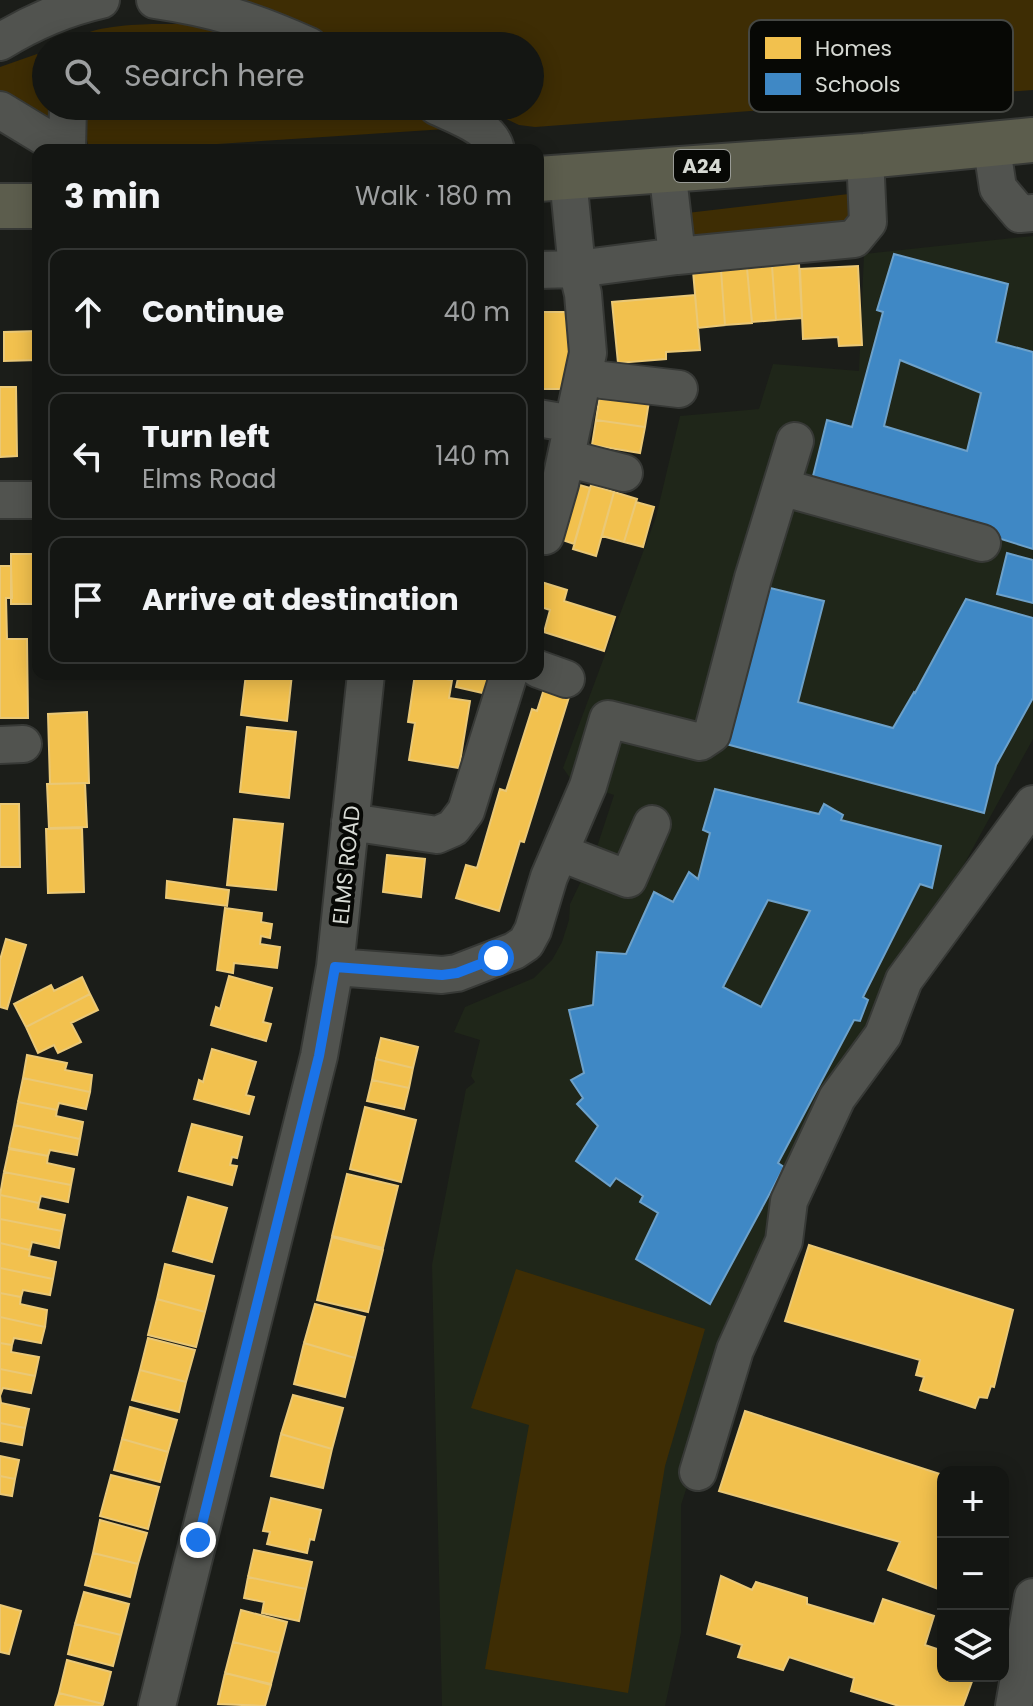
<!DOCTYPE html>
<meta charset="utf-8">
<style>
:root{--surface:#141613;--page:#1d1f1c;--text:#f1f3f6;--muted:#9d9fa0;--line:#333533}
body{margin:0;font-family:Poppins,sans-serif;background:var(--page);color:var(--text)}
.controls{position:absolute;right:24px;bottom:24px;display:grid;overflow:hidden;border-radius:16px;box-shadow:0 4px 20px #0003}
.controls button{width:72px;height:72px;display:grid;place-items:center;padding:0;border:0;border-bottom:2px solid var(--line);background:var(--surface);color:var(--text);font:40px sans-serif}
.stop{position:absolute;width:24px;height:24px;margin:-18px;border:6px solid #1a73e8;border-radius:50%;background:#fff}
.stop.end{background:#1a73e8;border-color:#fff;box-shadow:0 2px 8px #0008}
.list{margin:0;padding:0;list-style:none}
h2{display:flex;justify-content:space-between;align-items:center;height:104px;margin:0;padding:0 32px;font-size:34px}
h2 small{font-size:26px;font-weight:400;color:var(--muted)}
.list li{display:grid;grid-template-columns:52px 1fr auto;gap:24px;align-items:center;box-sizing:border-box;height:128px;margin:0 16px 16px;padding:0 16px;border:2px solid var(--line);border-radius:16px}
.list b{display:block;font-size:30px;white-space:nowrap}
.list p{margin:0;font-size:26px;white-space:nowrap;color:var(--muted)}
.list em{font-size:26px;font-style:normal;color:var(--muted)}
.icon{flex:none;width:44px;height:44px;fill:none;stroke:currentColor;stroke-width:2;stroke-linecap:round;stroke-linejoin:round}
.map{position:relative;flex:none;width:1033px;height:1706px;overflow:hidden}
.search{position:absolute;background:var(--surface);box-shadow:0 4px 20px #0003;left:32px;top:32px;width:512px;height:88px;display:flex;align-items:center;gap:20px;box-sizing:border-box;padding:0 28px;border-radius:44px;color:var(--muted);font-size:30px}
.panel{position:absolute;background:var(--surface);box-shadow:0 4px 20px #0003;left:32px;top:144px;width:512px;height:536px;border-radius:16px}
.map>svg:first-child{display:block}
.built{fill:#1f2619}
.green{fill:#3e2d04}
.homes{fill:#f2c14e;stroke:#eac876;stroke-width:2}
.schools{fill:#3f88c5;stroke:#6da1ca;stroke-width:2;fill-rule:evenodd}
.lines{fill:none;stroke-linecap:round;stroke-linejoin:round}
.minor-casing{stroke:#373936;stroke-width:40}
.highway-casing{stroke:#373936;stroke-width:48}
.minor{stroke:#51534f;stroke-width:36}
.highway{stroke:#5c5d4d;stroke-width:44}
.route{stroke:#1a73e8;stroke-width:10}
.labels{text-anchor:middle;stroke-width:8;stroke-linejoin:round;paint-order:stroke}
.shield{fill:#070805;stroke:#999b96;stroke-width:2}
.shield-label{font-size:20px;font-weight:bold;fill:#d7dad4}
.street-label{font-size:22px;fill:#d7dad4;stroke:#070805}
.key{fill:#070805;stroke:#454743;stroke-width:2}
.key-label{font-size:22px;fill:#d7dad4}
</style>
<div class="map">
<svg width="1033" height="1706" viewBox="0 0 1033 1706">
<rect width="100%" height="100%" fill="#1b1d19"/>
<path class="built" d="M1033,236V739L908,966L719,1388L681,1505V1633L665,1706H442L432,1265L466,1089L475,1082L471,1076L480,1040L454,1032L465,1007L534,978L552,960L562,942L569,920L570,904L596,850L614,795L572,781L563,768L656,517L680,416L759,409L773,364L859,371L864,254Z"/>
<path class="green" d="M245,0H1033V90L535,127L519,125L479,106H530V46H348L255,8Z
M152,24H191L277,46H69C81,26 129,25 152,24Z
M37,54C50,66 46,89 46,106H53L50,122L0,91V67Z
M79,106H413L448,125L446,129L171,147L89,149Z
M857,193L848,234L690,239L687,213Z
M516,1269L705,1329L665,1466L628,1693L485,1669L529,1425L471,1408Z"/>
<path class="homes" d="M799,264L802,318L776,320L772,266Z
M772,266L776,320L752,322L747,268Z
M858,266L862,345L839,346L838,337L803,339L800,269Z
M747,268L752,323L725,325L721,270Z
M721,270L725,325L698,328L693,271Z
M695,295L700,350L666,352V359L618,363L612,302Z
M538,312H575V389H538Z
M38,331V360L4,361V332Z
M0,387H16L17,456L0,457Z
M600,394L649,401L645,427L596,420Z
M596,420L645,427L640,453L592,445Z
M576,484L590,488L574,544L560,539Z
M591,485L614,492L596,556L573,549Z
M614,492L637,499L624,542L602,536Z
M636,502L654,507L643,547L624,542Z
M11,554H38V604H11Z
M0,566H11L12,598H6L7,639H27L28,718H0Z
M538,581L567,590L564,601L615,617L604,651L544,632L550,610L538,606Z
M246,674H292L287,721L241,715Z
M415,674L452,680L449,698L470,701L459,768L409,760L415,723L408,722Z
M459,674H491L487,694L456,687Z
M544,689L569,697L524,842L520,841L499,911L456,898L466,865L477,868L500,789L506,791L532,709L537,711Z
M87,712L89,783L50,784L48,714Z
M247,727L296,732L289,798L240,792Z
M85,783L87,827L49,828L47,784Z
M0,804H19L20,867H0Z
M234,819L283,824L276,890L227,885Z
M82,828L84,892L48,893L46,829Z
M387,855L425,859L421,897L383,892Z
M167,881L229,890L227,906L166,898Z
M225,908L262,913L261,922L272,924L270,938L261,936L260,944L280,947L277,968L234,963L233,973L217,970Z
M6,939L26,945L7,1009L0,1007V960Z
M229,976L272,988L263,1022L271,1024L266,1041L211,1025L216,1007L220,1009Z
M82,977L90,994L26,1027L14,1004L51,985L54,991Z
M90,994L98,1010L71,1023L81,1042L58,1053L54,1045L38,1053L26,1027Z
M381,1038L418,1047L413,1068L376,1059Z
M212,1049L256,1062L246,1095L254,1097L249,1114L194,1099L199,1080L203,1082Z
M27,1055L67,1063L65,1070L92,1075L90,1092L23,1078Z
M376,1059L413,1068L409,1088L372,1080Z
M23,1078L90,1092L86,1109L59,1103L57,1110L18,1102Z
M372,1080L409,1088L404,1109L367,1101Z
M18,1102L57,1110L56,1116L83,1122L80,1139L14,1125Z
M365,1107L416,1120L401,1182L350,1169Z
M192,1124L242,1137L237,1158L232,1157L230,1165L237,1166L232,1185L179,1171Z
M14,1125L80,1139L77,1155L50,1150L48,1156L9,1148Z
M9,1149L48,1156L47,1163L74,1169L71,1185L4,1172Z
M4,1172L71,1185L68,1202L41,1196L39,1203L0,1195Z
M347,1174L398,1186L383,1248L332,1236Z
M0,1195L39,1203L38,1209L65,1215L62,1231L0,1219Z
M188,1197L227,1208L212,1262L173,1251Z
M0,1219L62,1231L59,1248L32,1242L30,1250L0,1243Z
M332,1237L383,1250L368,1312L317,1300Z
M0,1243L30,1250L29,1256L56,1262L53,1279L0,1268Z
M809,1245L1013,1310L994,1387L991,1386L987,1398L979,1397L975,1408L920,1390L924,1377L916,1375L920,1360L785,1321Z
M165,1264L214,1276L205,1312L157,1299Z
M0,1268L53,1279L50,1295L23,1290L21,1297L0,1293Z
M0,1293L21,1297L20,1304L47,1310L45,1327L0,1317Z
M157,1299L205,1312L196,1347L148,1335Z
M315,1304L365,1317L355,1358L304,1343Z
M0,1317L45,1327L41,1343L14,1338L12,1345L0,1343Z
M148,1338L195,1350L186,1382L140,1370Z
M0,1343L12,1345L11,1352L39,1357L35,1376L0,1369Z
M304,1343L355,1358L345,1397L294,1384Z
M0,1369L35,1376L31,1393L3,1388L0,1396Z
M140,1370L186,1382L179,1412L132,1400Z
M293,1395L343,1408L332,1449L281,1434Z
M0,1396L1,1403L29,1409L25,1428L0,1423Z
M130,1407L177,1420L168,1452L122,1439Z
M745,1411L943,1475L941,1590L888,1570L900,1542L719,1491Z
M0,1423L25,1428L22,1445L0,1441Z
M281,1434L332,1449L323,1488L271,1476Z
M122,1439L168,1452L160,1482L114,1470Z
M0,1456L19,1460L15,1479L0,1476Z
M111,1475L159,1487L148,1529L100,1516Z
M0,1476L15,1479L12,1496L0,1494Z
M271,1498L321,1510L314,1540L310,1539L307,1553L267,1544L270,1532L263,1531Z
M100,1520L147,1533L138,1564L93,1553Z
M254,1550L312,1562L306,1589L248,1577Z
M93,1553L138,1564L130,1597L85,1585Z
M721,1576L752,1590L756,1582L807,1598V1604L874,1624L883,1599L934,1616L925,1645L943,1651V1676H974L963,1706H899L851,1691L854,1678L789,1657L783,1670L738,1657L742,1645L707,1634Z
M248,1577L306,1589L299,1621L262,1613L264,1602L244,1598Z
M84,1592L129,1604L121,1635L75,1624Z
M0,1605L21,1611L9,1654L0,1652Z
M241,1610L287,1622L279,1653L233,1642Z
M75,1624L121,1635L113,1666L68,1654Z
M233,1642L279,1653L271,1684L225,1673Z
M67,1660L111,1672L103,1704L59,1693Z
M225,1673L271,1685L265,1706L218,1704Z
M59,1693L103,1704L102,1706H55Z"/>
<path class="schools" d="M894,254L1008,284L996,342L1033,352V549L812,480L827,420L852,427L883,312L877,310ZM900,360L981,393L967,451L884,426Z
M1007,553L1033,560V603L997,594Z
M766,587L824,601L798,702L893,728L914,692L915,693L966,599L1033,618V698L996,765L984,813L726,744Z
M715,789L819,814L824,804L843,815L841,820L941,846L932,888L920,884L863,997L868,1000L860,1021L854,1020L778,1163L784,1167L710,1304L636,1259L658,1213L640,1202L643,1196L616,1178L610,1186L576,1161L598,1126L577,1104L583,1098L571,1080L584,1073L569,1010L593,1005L597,952L626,954L654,892L673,902L689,872L698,879L710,833L703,830ZM768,900L810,911L761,1007L723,987Z"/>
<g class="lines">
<g class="minor-casing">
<path id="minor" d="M155,0C216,9 253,21 309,46
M0,42C31,23 65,8 101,0
M436,106C456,116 492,127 496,150
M0,110L66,150
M991,142L998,188L1020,214L1033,213
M67,150L68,106
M667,168L677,256
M538,270L577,269L677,256L854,239L868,222L865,156
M584,374L602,380L679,389
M538,418L573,424
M566,458L624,473
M781,487L982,543
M0,500H38
M545,536L560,484L588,353L583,294L577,269L568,178
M538,669L566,679
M0,745L23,744
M350,822L437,835L453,828L466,811L509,674
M561,853L628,879L652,824
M335,967L442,975L457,973L514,951L526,943L533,930L549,877L588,786L608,719L700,742L712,734L753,578L795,441
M698,1472L735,1350L784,1241L789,1201L837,1098L883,1035L904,980L1033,804
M157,1706L319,1056L335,967L366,674
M1014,1706L1033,1597"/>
</g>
<g class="highway-casing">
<path id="highway" d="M538,179L865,156L1033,140
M0,206H38"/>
</g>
<use href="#minor" class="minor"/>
<use href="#highway" class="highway"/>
</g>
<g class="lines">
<path class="route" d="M198,1540L319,1056L335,967L442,975L457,973L496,958"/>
</g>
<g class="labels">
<rect class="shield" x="674" y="150" width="56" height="32" rx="6"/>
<g class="shield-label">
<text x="702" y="173">A24</text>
</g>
<g class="street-label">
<text transform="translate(346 865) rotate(-84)" y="8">ELMS ROAD</text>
</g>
</g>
<rect x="749" y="20" width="264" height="92" rx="12" class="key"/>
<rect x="765" y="37" width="36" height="22" fill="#f2c14e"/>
<rect x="765" y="73" width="36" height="22" fill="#3f88c5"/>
<g class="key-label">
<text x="815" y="56">Homes</text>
<text x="815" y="92">Schools</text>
</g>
</svg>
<div class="controls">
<button>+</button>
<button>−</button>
<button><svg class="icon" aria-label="layers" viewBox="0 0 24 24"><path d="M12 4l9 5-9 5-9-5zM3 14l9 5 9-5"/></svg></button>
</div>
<div class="stop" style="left:496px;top:958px"></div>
<div class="stop end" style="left:198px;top:1540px"></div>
<div class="search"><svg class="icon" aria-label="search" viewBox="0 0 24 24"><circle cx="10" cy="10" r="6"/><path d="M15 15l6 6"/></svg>Search here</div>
<section class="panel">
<h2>3 min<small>Walk · 180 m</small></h2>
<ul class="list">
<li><svg class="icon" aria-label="ahead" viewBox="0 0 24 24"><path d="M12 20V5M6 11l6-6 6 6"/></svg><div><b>Continue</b></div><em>40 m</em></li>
<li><svg class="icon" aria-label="left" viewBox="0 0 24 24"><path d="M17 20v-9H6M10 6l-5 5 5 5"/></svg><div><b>Turn left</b><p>Elms Road</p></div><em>140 m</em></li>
<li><svg class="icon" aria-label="arrive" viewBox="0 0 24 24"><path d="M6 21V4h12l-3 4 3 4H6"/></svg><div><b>Arrive at destination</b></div></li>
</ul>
</section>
</div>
